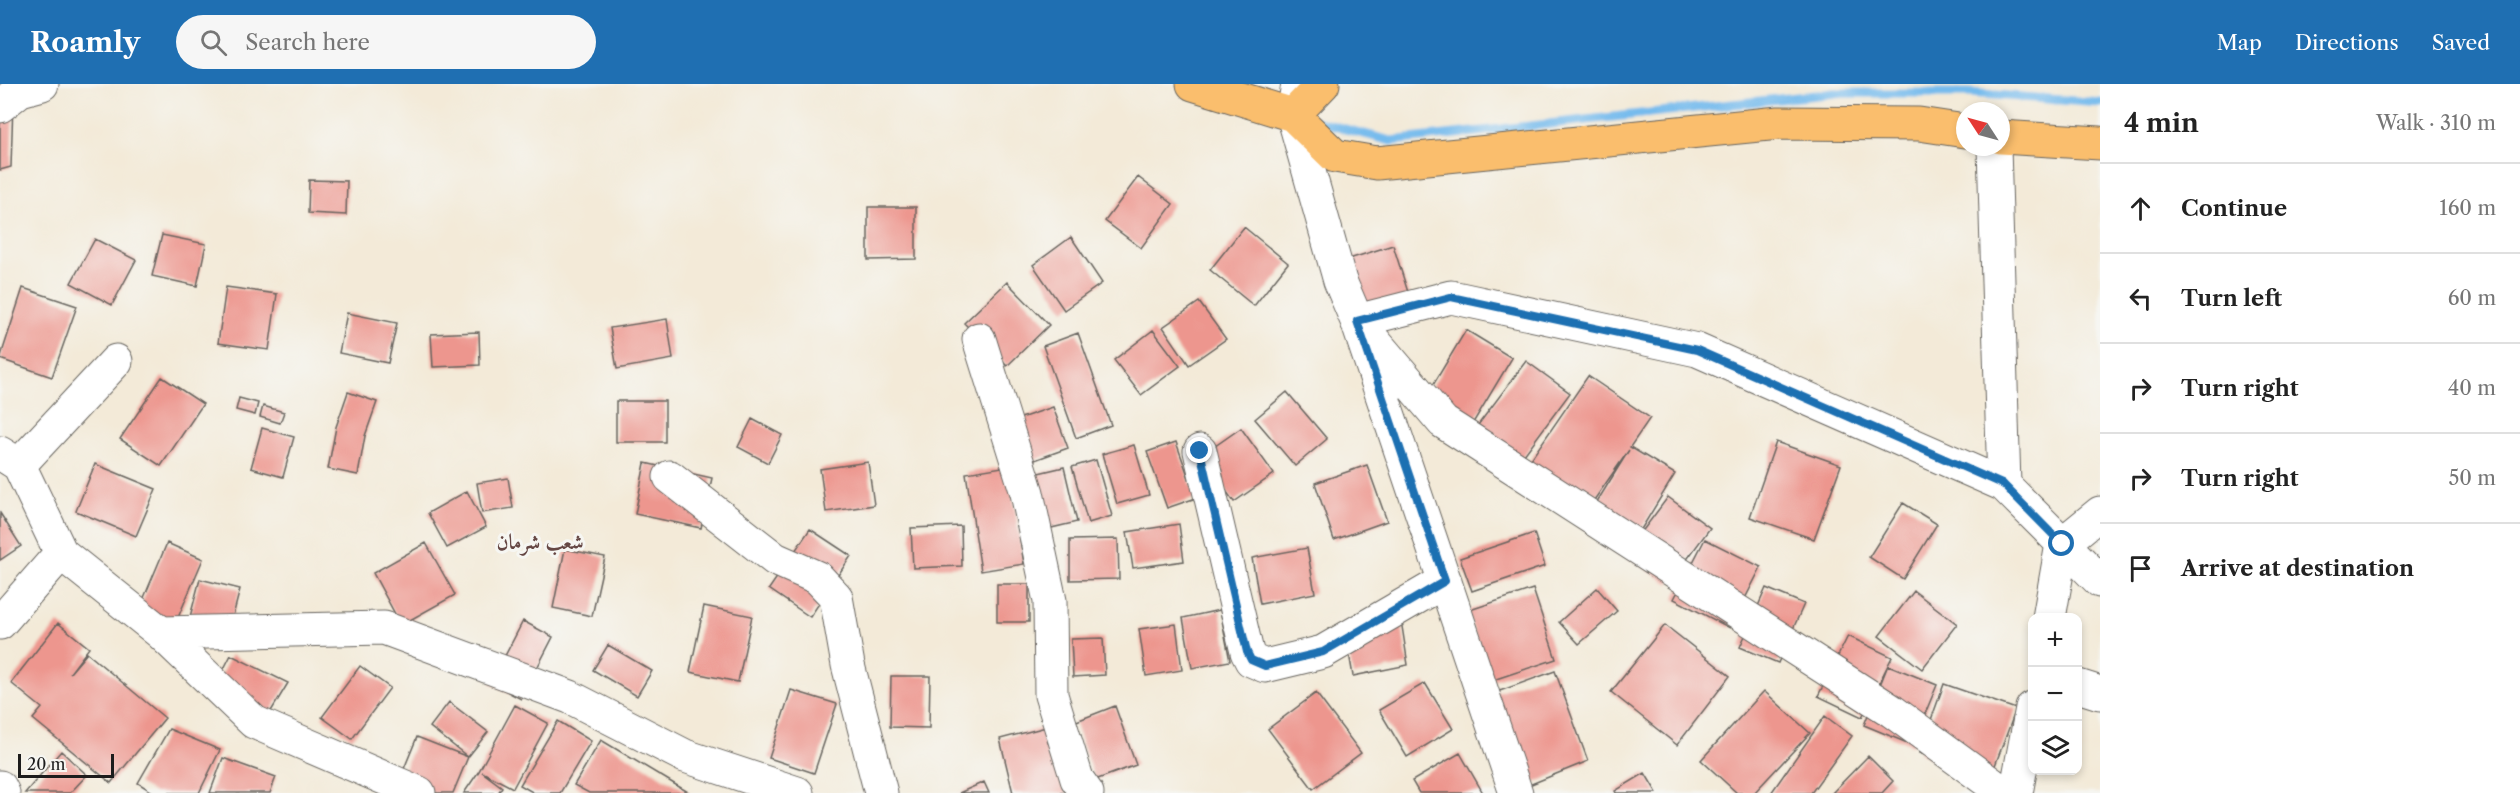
<!DOCTYPE html>
<meta charset="utf-8">
<style>
:root{--surface:#fff;--page:#f6f6f6;--text:#222;--muted:#767676;--line:#e0e0e0;--accent:#1f6fb2}
body{margin:0;font-family:"Libre Caslon Text",Amiri,serif;background:var(--page);color:var(--text)}
.controls{position:absolute;right:18px;bottom:18px;display:grid;overflow:hidden;border-radius:12px;box-shadow:0 3px 9px #0003}
.controls button{width:54px;height:54px;display:grid;place-items:center;padding:0;border:0;border-bottom:2px solid var(--line);background:var(--surface);color:var(--text);font:30px sans-serif}
.compass{position:absolute;left:1956px;top:18px;width:54px;height:54px;border-radius:50%;background:var(--surface);box-shadow:0 3px 9px #0003;rotate:306deg}
.scale{position:absolute;left:18px;bottom:15px;width:96px;box-sizing:border-box;padding-left:6px;border:3px solid #1c1c1c;border-top:0;font-size:16px;line-height:21px;white-space:nowrap;color:#1c1c1c;-webkit-text-stroke:4px #f6f6f2;paint-order:stroke}
.stop{position:absolute;width:18px;height:18px;margin:-14px;border:4px solid #1f6fb2;border-radius:50%;background:#fff}
.stop.end{background:#1f6fb2;border-color:#fff;box-shadow:0 2px 6px #0008}
.list{margin:0;padding:0;list-style:none}
h2{display:flex;justify-content:space-between;align-items:center;height:78px;margin:0;padding:0 24px;font-size:26px}
h2 small{font-size:20px;font-weight:400;color:var(--muted)}
.list li{display:grid;grid-template-columns:39px 1fr auto;gap:18px;align-items:center;box-sizing:border-box;height:90px;padding:0 24px;border-top:2px solid var(--line)}
.list b{display:block;font-size:22px;white-space:nowrap}
.list em{font-size:20px;font-style:normal;color:var(--muted)}
.icon{flex:none;width:33px;height:33px;fill:none;stroke:currentColor;stroke-width:2;stroke-linecap:round;stroke-linejoin:round}
.map{position:relative;flex:none;width:2100px;height:709px;overflow:hidden}
header{display:flex;align-items:center;gap:36px;box-sizing:border-box;height:84px;padding:0 30px;background:var(--accent);color:#fff}
header strong{font-size:28px}
nav{display:flex;gap:33px;margin-inline-start:auto;font-size:21px}
.search{width:420px;height:54px;background:var(--page);display:flex;align-items:center;gap:15px;box-sizing:border-box;padding:0 21px;border-radius:33px;color:var(--muted);font-size:22px}
main{display:flex}
aside{flex:1;background:var(--surface)}
.map>svg:first-child{display:block}
.lines{fill:none;stroke-linecap:round;stroke-linejoin:round}
.stream{stroke:#76bbed;stroke-width:9}
.building{fill:#ed968e}
.minor-casing{stroke:#67645e;stroke-width:35}
.major-casing{stroke:#67645e;stroke-width:35}
.minor{stroke:#fff;stroke-width:33}
.major{stroke:#fabe6d;stroke-width:33}
.route{stroke:#1f6fb2;stroke-width:8}
.labels{text-anchor:middle;stroke-width:6;stroke-linejoin:round;paint-order:stroke}
.district-label{font-size:21px;font-weight:bold;fill:#654744;stroke:#f6f6f2}
</style>
<header>
<strong>Roamly</strong>
<div class="search"><svg class="icon" aria-label="search" viewBox="0 0 24 24"><circle cx="10" cy="10" r="6"/><path d="M15 15l6 6"/></svg>Search here</div>
<nav><a>Map</a><a>Directions</a><a>Saved</a></nav>
</header>
<main>
<div class="map">
<svg width="2100" height="709" viewBox="0 0 2100 709">
<rect width="100%" height="100%" fill="#f6f6f2"/>
<filter id="ink" filterUnits="userSpaceOnUse"><feTurbulence type="fractalNoise" baseFrequency=".0167" numOctaves="2"/><feDisplacementMap in="SourceGraphic" scale="12" xChannelSelector="R" yChannelSelector="G"/><feConvolveMatrix kernelMatrix="1 2 1 2 8 2 1 2 1" color-interpolation-filters="sRGB"/></filter>
<filter id="wash" filterUnits="userSpaceOnUse"><feTurbulence type="fractalNoise" baseFrequency=".008" numOctaves="4" result="noise"/><feDisplacementMap in="SourceGraphic" scale="24" xChannelSelector="R" yChannelSelector="G"/><feGaussianBlur stdDeviation="1.35" result="paint"/><feColorMatrix in="noise" values="0 0 0 0 0 0 0 0 0 0 0 0 0 0 0 0 0 1.4 0 .05"/><feComposite in="paint" operator="in"/></filter>
<g filter="url(#wash)">
<rect width="100%" height="100%" fill="#f3ead8"/>
<g class="lines">
<path class="stream" d="M1315,37L1391,57L1834,9H1969L2100,19"/>
</g>
<g id="blocks">
<path class="building" d="M13,19L11,83L0,86V20Z
M1138,93L1173,120L1141,164L1105,137Z
M309,96L347,97L346,131L308,129Z
M868,123H916V175L868,176Z
M1244,143L1288,179L1254,222L1210,186Z
M162,151L206,160L197,202L152,192Z
M1071,153L1102,199L1064,226L1033,181Z
M95,155L136,176L112,221L71,199Z
M1393,161L1413,224L1369,239L1349,175Z
M1007,198L1049,241L1007,282L964,239Z
M226,203L277,210L269,266L218,259Z
M23,204L77,222L52,293L0,275Z
M1199,218L1226,255L1189,281L1163,243Z
M347,229L397,239L388,279L339,269Z
M667,235L673,275L617,285L610,244Z
M1153,246L1180,282L1141,311L1114,276Z
M1466,246L1512,274L1467,349L1421,321Z
M479,248L480,281L433,283L431,250Z
M1078,249L1111,341L1076,354L1043,262Z
M1526,277L1570,309L1510,390L1466,357Z
M1588,292L1650,334L1630,363L1675,390L1629,465L1668,413L1710,444L1669,500L1582,442L1629,366L1578,439L1516,397Z
M162,293L203,320L161,382L120,355Z
M348,308L377,318L365,352L358,391L328,385L336,343Z
M1287,308L1327,355L1295,382L1255,335Z
M239,314L258,319L255,331L236,326Z
M616,317H665V358H616Z
M263,322L284,328L280,339L260,333Z
M1053,323L1068,364L1032,377L1018,335Z
M752,335L782,351L768,379L738,363Z
M262,344L294,353L283,393L251,384Z
M1241,344L1274,390L1234,418L1201,372Z
M1176,358L1196,414L1167,424L1147,368Z
M1776,358L1841,381L1814,455L1750,433Z
M1134,361L1149,411L1117,420L1102,370Z
M1096,376L1112,432L1088,439L1072,383Z
M868,378L874,421L826,428L820,385Z
M645,379L712,394L701,444L635,430Z
M95,380L156,405L136,452L76,427Z
M1367,381L1387,437L1334,456L1315,399Z
M1008,382L1024,480L981,487L966,389Z
M1064,383L1077,438L1047,445L1034,390Z
M508,394L513,424L482,429L477,399Z
M467,407L486,443L447,464L428,429Z
M1903,419L1937,440L1903,495L1869,473Z
M0,429L21,462L0,476Z
M1179,440L1184,477L1133,484L1127,448Z
M961,442L962,482L913,484L911,444Z
M810,445L851,472L810,533L769,505Z
M1534,449L1545,482L1472,507L1460,474Z
M1118,455L1119,495L1070,496V456Z
M1705,455L1761,483L1730,544L1674,515Z
M167,459L203,475L171,550L135,535Z
M426,459L455,511L401,541L373,489Z
M1307,464L1315,509L1260,520L1252,474Z
M565,465L605,473L592,532L553,524Z
M200,495L240,505L226,559L186,548Z
M997,500H1029V538H997Z
M1597,504L1617,527L1579,560L1559,538Z
M1766,504L1804,520L1778,579L1740,563Z
M1533,505L1556,575L1490,597L1467,527Z
M1914,507L1957,540L1922,585L1879,552Z
M704,522L752,532L738,598L690,588Z
M1220,526L1230,577L1192,584L1183,534Z
M1401,536L1408,581L1353,592L1345,546Z
M523,537L553,553L521,615L491,599Z
M58,539L89,564L70,589L87,569L165,634L111,699L33,635L42,624L11,599Z
M1176,540L1182,586L1146,592L1139,545Z
M1665,541L1730,592L1677,661L1611,608Z
M1848,552L1892,573L1862,633L1818,612Z
M1103,554L1105,591L1073,593L1071,555Z
M608,561L652,587L637,612L593,586Z
M231,571L288,599L261,644L208,616Z
M1888,581L1937,601L1912,661L1864,641Z
M360,582L390,604L352,655L322,633Z
M1555,587L1588,677L1529,701L1494,609Z
M891,592H930L929,644L890,643Z
M1425,599L1453,645L1407,673L1379,626Z
M1944,600L2016,625L1990,695L1919,669Z
M791,606L837,620L814,689L769,674Z
M1764,607L1810,649L1754,709H1737L1701,676Z
M1316,609L1361,669L1313,705L1268,645Z
M449,618L488,648L468,673L453,709H428L399,697L417,653L468,673L430,643Z
M515,621L548,639L513,704L482,688L502,703L498,709H464L479,687Z
M1115,622L1136,681L1095,696L1074,638Z
M1825,632L1852,652L1811,709H1771Z
M558,637L591,657L560,709H534L520,701Z
M1050,642L1067,709H1013L1000,655Z
M169,645L220,666L199,709H154L138,699Z
M601,656L676,701L690,709H589L574,701Z
M61,667L87,691L70,709H25Z
M1460,669L1483,709H1419L1412,697Z
M1868,672L1893,697L1882,709H1832Z
M223,674L276,693L270,709H210Z
M1645,689L1657,709H1616L1615,707Z
M984,698L989,709H959Z"/>
</g>
</g>
<g filter="url(#ink)">
<use href="#blocks" fill-opacity="0" stroke="#67645e" stroke-width="1.5"/>
<g class="lines">
<g class="minor-casing">
<path id="minor" d="M1298,0L1293,31L1340,197L1357,237L1443,338L1892,627L2004,709
M0,22L20,6L42,0
M1994,63L2004,401L2100,497
M979,255L1027,409L1050,517L1051,611L1077,695L1087,709
M1200,367L1247,568L1251,576L1265,582L1323,568L1445,497
M0,369L19,381L61,469L161,549L254,638L419,709
M19,381L116,277
M670,393L775,475L818,494L836,513L848,581L881,709
M2049,534L2062,460L2100,429
M0,539L61,469
M161,549L384,544L570,613L685,672L797,709
M2078,602L2100,609
M0,703L3,709
M1516,709L1357,237L1451,213L1697,266L2004,401
M2016,709L2032,624"/>
</g>
<g class="major-casing">
<path id="major" d="M1193,0L1293,31L1335,72L1377,79L1779,39L1919,40L1965,47
M1293,31L1323,0
M2001,53L2100,59"/>
</g>
<use href="#minor" class="minor"/>
<use href="#major" class="major"/>
</g>
</g>
<g class="lines" filter="url(#ink)">
<path class="route" d="M1200,367L1247,568L1251,576L1265,582L1323,568L1445,497L1357,237L1451,213L1697,266L2004,401L2062,460"/>
</g>
<g class="labels">
<g class="district-label">
<text x="540" y="465">شعب شرمان</text>
</g>
</g>
</svg>
<div class="controls">
<button>+</button>
<button>−</button>
<button><svg class="icon" aria-label="layers" viewBox="0 0 24 24"><path d="M12 4l9 5-9 5-9-5zM3 14l9 5 9-5"/></svg></button>
</div>
<svg class="compass" viewBox="-18 -18 36 36"><path d="M0-13l5 13h-10z" fill="#e53935"/><path d="M0 13l5-13h-10z" fill="#767676"/></svg>
<div class="scale">20 m</div>
<div class="stop" style="left:2062px;top:460px"></div>
<div class="stop end" style="left:1200px;top:367px"></div>
</div>
<aside>
<h2>4 min<small>Walk · 310 m</small></h2>
<ul class="list">
<li><svg class="icon" aria-label="ahead" viewBox="0 0 24 24"><path d="M12 20V5M6 11l6-6 6 6"/></svg><div><b>Continue</b></div><em>160 m</em></li>
<li><svg class="icon" aria-label="left" viewBox="0 0 24 24"><path d="M17 20v-9H6M10 6l-5 5 5 5"/></svg><div><b>Turn left</b></div><em>60 m</em></li>
<li><svg class="icon" aria-label="right" viewBox="0 0 24 24"><path d="M7 20v-9h11M14 6l5 5-5 5"/></svg><div><b>Turn right</b></div><em>40 m</em></li>
<li><svg class="icon" aria-label="right" viewBox="0 0 24 24"><path d="M7 20v-9h11M14 6l5 5-5 5"/></svg><div><b>Turn right</b></div><em>50 m</em></li>
<li><svg class="icon" aria-label="arrive" viewBox="0 0 24 24"><path d="M6 21V4h12l-3 4 3 4H6"/></svg><div><b>Arrive at destination</b></div></li>
</ul>
</aside>
</main>
